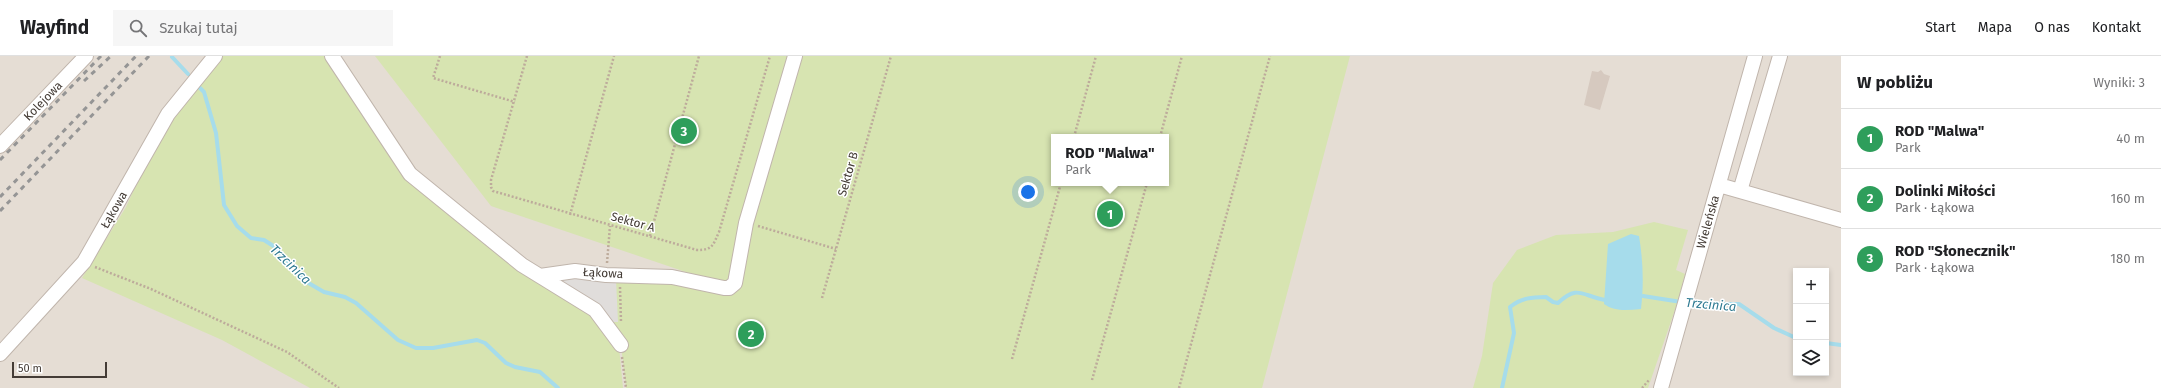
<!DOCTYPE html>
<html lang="pl">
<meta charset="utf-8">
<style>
:root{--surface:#fff;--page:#f6f6f6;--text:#202124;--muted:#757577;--line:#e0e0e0;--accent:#b45309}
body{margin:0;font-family:"Fira Sans",sans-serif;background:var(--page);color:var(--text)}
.controls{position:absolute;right:12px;bottom:12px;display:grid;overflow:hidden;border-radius:0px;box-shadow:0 2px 6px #0003}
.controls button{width:36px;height:36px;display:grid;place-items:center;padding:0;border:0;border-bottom:1px solid var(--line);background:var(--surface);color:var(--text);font:20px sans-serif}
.scale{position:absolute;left:12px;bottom:10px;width:95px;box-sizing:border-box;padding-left:4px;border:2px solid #443c36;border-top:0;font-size:11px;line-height:14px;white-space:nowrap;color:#443c36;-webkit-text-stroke:3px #fff;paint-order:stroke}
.you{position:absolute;left:1028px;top:136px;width:14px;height:14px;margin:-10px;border:3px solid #fff;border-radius:50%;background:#1a73e8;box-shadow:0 0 0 6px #1a73e833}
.badge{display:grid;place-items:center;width:26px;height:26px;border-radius:50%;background:var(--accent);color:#fff;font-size:13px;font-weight:700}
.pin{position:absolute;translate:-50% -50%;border:2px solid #fff;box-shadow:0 1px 4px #0006}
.popup{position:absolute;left:1051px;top:78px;width:118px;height:52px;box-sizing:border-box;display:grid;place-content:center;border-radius:0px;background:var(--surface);filter:drop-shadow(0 1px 3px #0005);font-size:13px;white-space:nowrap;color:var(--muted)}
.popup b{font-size:15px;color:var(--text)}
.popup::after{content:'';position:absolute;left:50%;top:100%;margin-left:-8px;border:8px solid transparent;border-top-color:var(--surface)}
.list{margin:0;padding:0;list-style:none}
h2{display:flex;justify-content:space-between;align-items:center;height:52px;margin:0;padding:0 16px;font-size:17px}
h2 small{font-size:13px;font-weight:400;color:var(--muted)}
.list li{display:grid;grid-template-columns:26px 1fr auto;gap:12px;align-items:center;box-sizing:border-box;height:60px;padding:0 16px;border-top:1px solid var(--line)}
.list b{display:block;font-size:15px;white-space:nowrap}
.list p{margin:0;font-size:13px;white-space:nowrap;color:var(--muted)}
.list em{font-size:13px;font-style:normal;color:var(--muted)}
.icon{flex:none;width:22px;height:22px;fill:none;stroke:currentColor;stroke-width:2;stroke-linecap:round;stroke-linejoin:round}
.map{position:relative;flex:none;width:1841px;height:332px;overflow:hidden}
header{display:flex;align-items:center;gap:24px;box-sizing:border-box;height:56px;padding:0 20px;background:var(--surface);border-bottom:1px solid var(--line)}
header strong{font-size:19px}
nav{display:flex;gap:22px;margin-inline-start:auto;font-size:14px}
.search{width:280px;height:36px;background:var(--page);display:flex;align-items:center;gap:10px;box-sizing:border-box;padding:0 14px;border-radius:0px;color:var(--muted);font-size:15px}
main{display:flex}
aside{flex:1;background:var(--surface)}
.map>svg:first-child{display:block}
.residential{fill:#e5ddd4;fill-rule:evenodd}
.green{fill:#d7e4b1;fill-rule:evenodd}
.parking{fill:#e0dddb}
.water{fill:#a6dceb}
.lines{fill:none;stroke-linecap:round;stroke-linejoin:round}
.stream{stroke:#a6dceb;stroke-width:4}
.building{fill:#d6c9bf}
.minor-casing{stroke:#c0b5ac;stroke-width:16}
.path{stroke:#bdab9b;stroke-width:2.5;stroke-dasharray:2 2;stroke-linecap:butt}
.minor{stroke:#fff;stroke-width:14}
.rail{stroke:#959595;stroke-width:3;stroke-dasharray:5 5;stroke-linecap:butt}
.labels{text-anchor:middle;stroke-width:3;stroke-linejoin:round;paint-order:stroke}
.street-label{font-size:12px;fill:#443c36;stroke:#fff}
.water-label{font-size:13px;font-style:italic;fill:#307b92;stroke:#fff}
</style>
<header>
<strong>Wayfind</strong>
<div class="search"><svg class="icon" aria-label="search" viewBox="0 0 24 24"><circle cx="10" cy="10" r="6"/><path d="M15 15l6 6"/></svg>Szukaj tutaj</div>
<nav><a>Start</a><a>Mapa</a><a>O nas</a><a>Kontakt</a></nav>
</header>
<main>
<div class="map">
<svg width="1841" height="332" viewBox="0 0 1841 332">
<rect width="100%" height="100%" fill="#f2ece6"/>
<path class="residential" d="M0,0H1841V332H0ZM1054,81H1166V127H1054ZM1796,215H1826V317H1796Z"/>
<path class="green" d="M222,0H328L412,126L593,259L619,291L623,332H310L222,284L82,222L126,151L151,96L189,39Z
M375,0H1350L1262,332H626L621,289L595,254L540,220L730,231L491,150ZM1054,81H1166V127H1054Z
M1654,166L1688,174L1676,214L1685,218L1677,248L1648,332H1473L1482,300L1493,227L1517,194L1556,179L1613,176Z"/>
<path class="parking" d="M575,219L616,223L618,266H608L550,222Z"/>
<path class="water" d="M1631,178L1639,180C1643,204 1644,228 1641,253C1628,254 1615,256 1604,248L1608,188Z"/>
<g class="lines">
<path class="stream" d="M172,1L188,18
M199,31L204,36L216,77L224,149L237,170L251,182L264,184L275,191L305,225L324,236L345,241L356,247L398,284L416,292H433L477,284L485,287L506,307L515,311L540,316L558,332
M1643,240L1694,248H1739L1774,272L1796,282
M1826,287L1841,289
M1502,332L1514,277L1510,251C1521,242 1532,241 1546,241L1553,246L1558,247C1578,228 1582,240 1605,244"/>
</g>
<path class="building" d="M1601,14L1604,18L1610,20L1600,54L1584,49L1592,15L1598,16Z"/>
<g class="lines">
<g class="minor-casing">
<path id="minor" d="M332,0L410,118L522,209L595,254L621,289
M0,90L86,0
M1719,129L1841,164
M1740,135L1780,0
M540,220L575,215L606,219L672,221L724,232H729L735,227L746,167L795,0
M0,298L84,206L168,58L215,0
M1661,332L1755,0"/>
</g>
<path class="path" d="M440,0L433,22L515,46
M527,0L491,124V131L493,135L697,194C713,194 713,189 719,176L770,0
M1074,81L1096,0
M1160,81L1182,0
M570,159L614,0
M758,170L836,193
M650,180L699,0
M607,207L610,170
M95,211L151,233L287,296L339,332
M620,231L621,266
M822,242L891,0
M622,301L626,332
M1012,303L1061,127
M1092,324L1147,127
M1179,332L1270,0
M1642,332L1649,324"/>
<use href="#minor" class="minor"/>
<path class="rail" d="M84,25L111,0
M0,104L101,0
M0,141L136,0
M0,155L149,0"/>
</g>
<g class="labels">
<g class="street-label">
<text transform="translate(43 45) rotate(-46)" y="4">Kolejowa</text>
<text transform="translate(848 118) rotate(-74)" y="4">Sektor B</text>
<text transform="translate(114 154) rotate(-60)" y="4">Łąkowa</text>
<text transform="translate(633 166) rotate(15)" y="4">Sektor A</text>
<text transform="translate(1708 166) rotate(-74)" y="4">Wieleńska</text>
<text transform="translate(603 217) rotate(3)" y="4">Łąkowa</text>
</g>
<g class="water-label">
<text transform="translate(291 208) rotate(44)" y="5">Trzcinica</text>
<text transform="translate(1711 248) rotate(5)" y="5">Trzcinica</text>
</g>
</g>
</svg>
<div class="controls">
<button>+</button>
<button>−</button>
<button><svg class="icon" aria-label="layers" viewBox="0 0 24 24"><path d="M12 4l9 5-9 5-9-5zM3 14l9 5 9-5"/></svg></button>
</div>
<div class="scale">50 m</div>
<div class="you"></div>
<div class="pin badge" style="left:1110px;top:158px;background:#2e9e5b">1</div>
<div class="popup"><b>ROD &quot;Malwa&quot;</b>Park</div>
<div class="pin badge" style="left:751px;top:278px;background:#2e9e5b">2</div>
<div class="pin badge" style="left:684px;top:75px;background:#2e9e5b">3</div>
</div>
<aside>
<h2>W pobliżu<small>Wyniki: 3</small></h2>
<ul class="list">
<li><span class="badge" style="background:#2e9e5b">1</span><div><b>ROD &quot;Malwa&quot;</b><p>Park</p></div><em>40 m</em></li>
<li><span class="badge" style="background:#2e9e5b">2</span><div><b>Dolinki Miłości</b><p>Park · Łąkowa</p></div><em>160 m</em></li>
<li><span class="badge" style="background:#2e9e5b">3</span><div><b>ROD &quot;Słonecznik&quot;</b><p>Park · Łąkowa</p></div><em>180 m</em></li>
</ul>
</aside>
</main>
